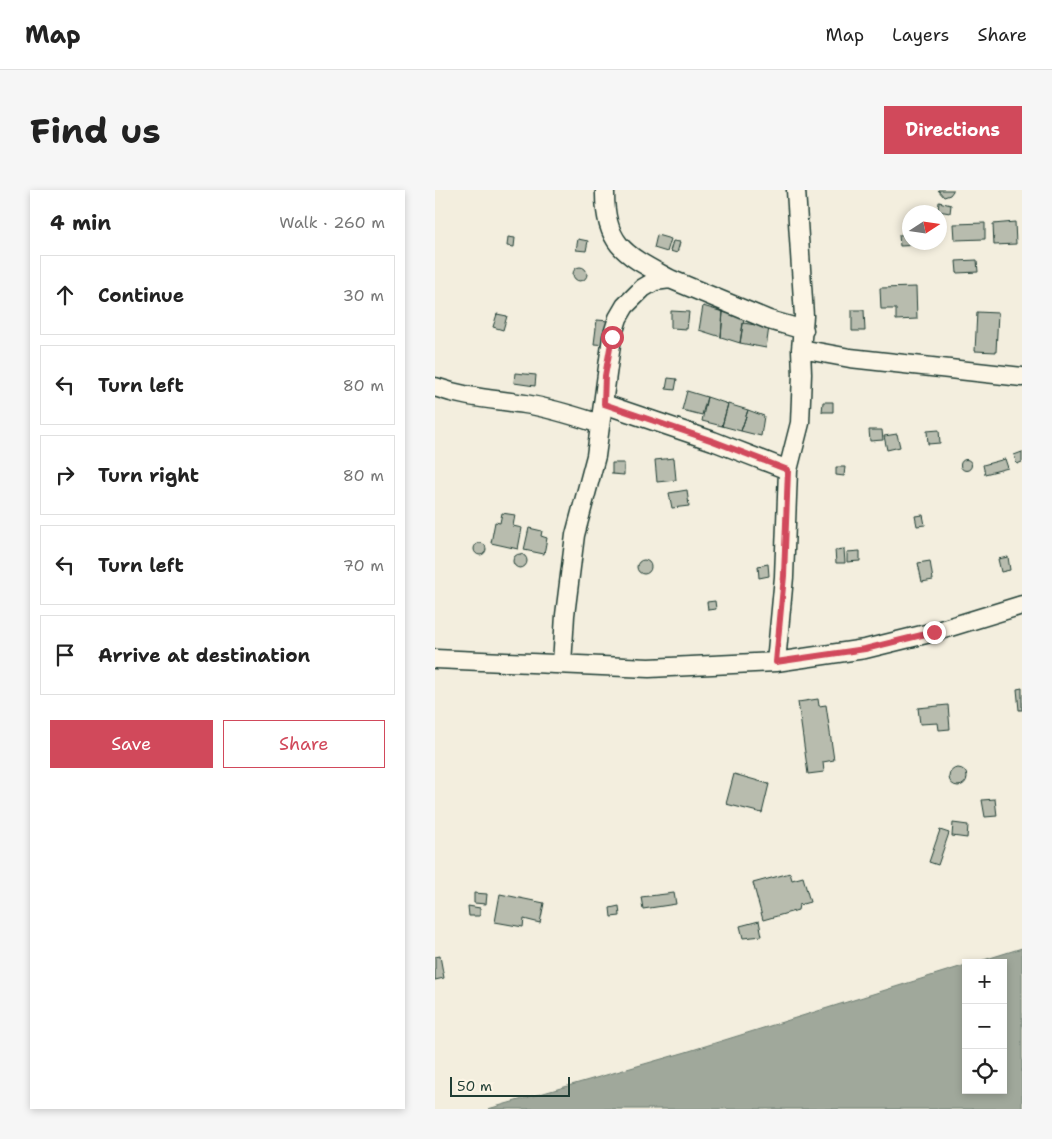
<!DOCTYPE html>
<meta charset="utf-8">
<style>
:root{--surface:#fff;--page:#f6f6f6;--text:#222;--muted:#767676;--line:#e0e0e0;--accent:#d1495b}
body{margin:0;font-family:"Shantell Sans",sans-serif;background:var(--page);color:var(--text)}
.controls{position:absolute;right:15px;bottom:15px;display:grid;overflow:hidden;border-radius:0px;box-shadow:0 2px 8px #0003}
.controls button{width:45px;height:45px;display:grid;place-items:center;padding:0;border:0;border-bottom:1px solid var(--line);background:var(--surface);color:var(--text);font:25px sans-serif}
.compass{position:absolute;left:467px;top:15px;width:45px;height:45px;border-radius:50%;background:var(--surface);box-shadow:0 2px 8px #0003;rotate:78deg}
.scale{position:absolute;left:15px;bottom:12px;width:120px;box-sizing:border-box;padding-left:5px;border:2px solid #1f3d34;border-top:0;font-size:14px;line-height:18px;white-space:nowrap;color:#1f3d34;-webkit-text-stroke:4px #fcf5e5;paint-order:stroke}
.stop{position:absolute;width:15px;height:15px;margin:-11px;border:4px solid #d1495b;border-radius:50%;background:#fff}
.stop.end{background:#d1495b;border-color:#fff;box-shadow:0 1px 5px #0008}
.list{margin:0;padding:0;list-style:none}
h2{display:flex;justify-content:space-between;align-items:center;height:65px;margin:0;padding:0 20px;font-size:21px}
h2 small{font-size:16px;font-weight:400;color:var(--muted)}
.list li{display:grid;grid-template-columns:32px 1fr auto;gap:15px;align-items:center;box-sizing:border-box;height:80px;margin:0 10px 10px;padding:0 10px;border:1px solid var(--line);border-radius:0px}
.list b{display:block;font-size:19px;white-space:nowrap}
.list em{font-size:16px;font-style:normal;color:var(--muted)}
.actions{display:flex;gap:10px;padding:15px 20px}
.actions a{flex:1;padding:11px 0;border:1px solid var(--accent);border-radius:0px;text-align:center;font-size:18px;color:var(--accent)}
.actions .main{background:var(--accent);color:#fff}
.icon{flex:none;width:28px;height:28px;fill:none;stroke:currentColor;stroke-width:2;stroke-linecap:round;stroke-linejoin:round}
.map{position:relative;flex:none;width:587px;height:919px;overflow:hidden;border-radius:0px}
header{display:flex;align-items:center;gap:30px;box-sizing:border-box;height:70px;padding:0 25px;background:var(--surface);border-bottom:1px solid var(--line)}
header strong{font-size:24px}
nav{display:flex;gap:28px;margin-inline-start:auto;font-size:18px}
.intro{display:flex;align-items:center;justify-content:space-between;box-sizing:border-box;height:120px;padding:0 30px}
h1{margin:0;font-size:35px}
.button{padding:12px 22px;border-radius:0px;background:var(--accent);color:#fff;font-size:18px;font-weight:700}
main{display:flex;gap:30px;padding:0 30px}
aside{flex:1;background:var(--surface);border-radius:0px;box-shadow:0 2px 8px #0003}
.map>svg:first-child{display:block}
.water{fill:#a0a89b;stroke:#6c7d72}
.building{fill:#b8bcae;stroke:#1f3d34}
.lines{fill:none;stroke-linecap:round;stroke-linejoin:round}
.street-casing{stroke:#1f3d34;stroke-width:21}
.street{stroke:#fcf5e5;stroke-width:18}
.route{stroke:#d1495b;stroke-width:6}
</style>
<header>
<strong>Map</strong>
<nav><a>Map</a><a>Layers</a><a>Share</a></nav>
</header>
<div class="intro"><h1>Find us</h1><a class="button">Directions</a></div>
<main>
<aside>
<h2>4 min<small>Walk · 260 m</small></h2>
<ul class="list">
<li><svg class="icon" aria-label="ahead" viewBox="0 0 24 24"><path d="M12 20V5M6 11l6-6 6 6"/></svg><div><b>Continue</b></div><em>30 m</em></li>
<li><svg class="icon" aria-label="left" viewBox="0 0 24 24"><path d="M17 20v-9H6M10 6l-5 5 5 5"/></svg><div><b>Turn left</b></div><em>80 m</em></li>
<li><svg class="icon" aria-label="right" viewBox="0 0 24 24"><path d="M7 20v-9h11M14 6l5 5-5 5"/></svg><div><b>Turn right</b></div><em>80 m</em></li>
<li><svg class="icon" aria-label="left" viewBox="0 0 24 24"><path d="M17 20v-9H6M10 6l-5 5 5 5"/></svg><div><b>Turn left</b></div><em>70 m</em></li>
<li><svg class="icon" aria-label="arrive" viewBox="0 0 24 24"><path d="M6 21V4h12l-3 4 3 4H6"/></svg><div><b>Arrive at destination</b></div></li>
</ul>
<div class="actions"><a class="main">Save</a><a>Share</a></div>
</aside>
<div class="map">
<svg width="587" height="919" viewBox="0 0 587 919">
<rect width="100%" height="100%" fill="#f3eede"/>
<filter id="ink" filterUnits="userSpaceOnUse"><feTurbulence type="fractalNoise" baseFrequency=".02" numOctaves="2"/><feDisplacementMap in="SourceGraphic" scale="10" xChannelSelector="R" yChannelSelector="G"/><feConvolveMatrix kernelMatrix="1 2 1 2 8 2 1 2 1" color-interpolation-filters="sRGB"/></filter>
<g filter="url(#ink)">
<path class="water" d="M587,758V919H53L251,862L531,775V900H568V773H539Z"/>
<path class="building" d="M503,0H518V1L515,5L509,7Z
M504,12L516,15L515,23L503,21Z
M580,32L581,54L559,55L558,34Z
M550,33V49L520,50L519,34Z
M474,44V52H486V55L465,56L464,45Z
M222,45L236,49L232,62L219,58Z
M73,47L80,48L79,57L72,56Z
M143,49L153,51L151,61L141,60Z
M238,51L245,52L242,63L235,61Z
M542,70L543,82L522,83L521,71Z
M138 84a7 7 0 1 1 14 0a7 7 0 1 1-14 0Z
M481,97L482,129L461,130V119H446L445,98Z
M268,116L288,122L286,147L264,140Z
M417,120H429L430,141H417Z
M236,121L254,122L252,139L236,138Z
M288,122L309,128L305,153L286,147Z
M542,122L563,123L561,162L540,161Z
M62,124L72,126L68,140L58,137Z
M162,130L174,131L172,155L159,154Z
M308,133L334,137L331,158L305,153Z
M80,183L101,185L100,196L79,193Z
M233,188L242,189L240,200L231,199Z
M252,201L272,207L267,225L247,220Z
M272,207L293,214L287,236L267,231Z
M388,212H398V222H387Z
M293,214L313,220L306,241L287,236Z
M313,220L329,226L326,246L306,241Z
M434,240H447L448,250L435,251Z
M504,240L505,253L493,254L492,241Z
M462,244L465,257L452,260L449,246Z
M587,262V272L582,274L579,265Z
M239,268L241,290L222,292L220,270Z
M570,269L573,278L550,284L548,275Z
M525.5 275a5.5 5.5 0 1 1 11 0a5.5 5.5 0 1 1-11 0Z
M177,273H189V285L177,284Z
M401,277H410L409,286L401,285Z
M252,300L254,316L237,318L234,303Z
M67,323L80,325L78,336L87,338L83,359L56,353L60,332L65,333Z
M488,325L490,335L482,336L480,326Z
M94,338L107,341L106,346L112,348L109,364L89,360Z
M39 359a6 6 0 1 1 12 0a6 6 0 1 1-12 0Z
M409,359L410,373H401L400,360Z
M425,361V371L412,372V362Z
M78 371a7 7 0 1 1 14 0a7 7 0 1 1-14 0Z
M573,367L575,380L566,382L563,369Z
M202 377a7 7 0 1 1 14 0a7 7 0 1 1-14 0Z
M495,371L498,390L487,392L483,373Z
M333,374L334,386L324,388L323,376Z
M280,411L281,419L273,420L272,412Z
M587,498V520H584L582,499Z
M383,509L384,516L391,515L399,570L388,572L389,582L373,584L363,512Z
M513,515L515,539L504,540L503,533L485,534L483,518Z
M514 587a9 9 0 1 1 18 0a9 9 0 1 1-18 0Z
M299,584L334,594L327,623L291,614Z
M560,609L562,626L550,627L547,610Z
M518,633L533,635L532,648L517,646Z
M505,640L514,643L503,675L494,672Z
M355,683L357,690L368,687L375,712L364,715L363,720L328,730L318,693Z
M39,703L52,704L51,714L39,713Z
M239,703L241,714L208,719L206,707Z
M65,704L109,713L105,733L89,729L88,737L60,732Z
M33,716L45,718V726H34Z
M184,716L185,726L176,727L175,718Z
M324,731L327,746L308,748L305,736Z
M5,766L9,788L0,790V767Z"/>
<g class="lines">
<g class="street-casing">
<path id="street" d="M170,0C169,56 191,65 235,89
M366,159L415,168L587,187
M0,197C31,208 58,209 90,214C116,218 140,226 165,234
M169,214L278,251L353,280
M0,469L214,478L341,472L430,459L499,442L587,415
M341,472L349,387L353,280L365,233L367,184L366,159L369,126L361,0
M127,474L130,425L140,345L161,266L177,147L183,128L190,116L208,98L220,91L235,89L334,130L369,140"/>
</g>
<use href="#street" class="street"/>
</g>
</g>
<g class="lines" filter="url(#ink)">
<path class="route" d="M177,147L170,186L169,214L278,251L353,280L349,386L341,472L430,459L499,442"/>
</g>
</svg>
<div class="controls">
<button>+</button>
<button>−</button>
<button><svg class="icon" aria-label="locate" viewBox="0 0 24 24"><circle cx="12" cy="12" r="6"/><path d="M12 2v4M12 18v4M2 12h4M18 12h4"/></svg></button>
</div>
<svg class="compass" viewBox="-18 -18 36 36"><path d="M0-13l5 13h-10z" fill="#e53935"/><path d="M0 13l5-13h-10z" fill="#767676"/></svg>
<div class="scale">50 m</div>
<div class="stop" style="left:177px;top:147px"></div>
<div class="stop end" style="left:499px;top:442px"></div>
</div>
</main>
